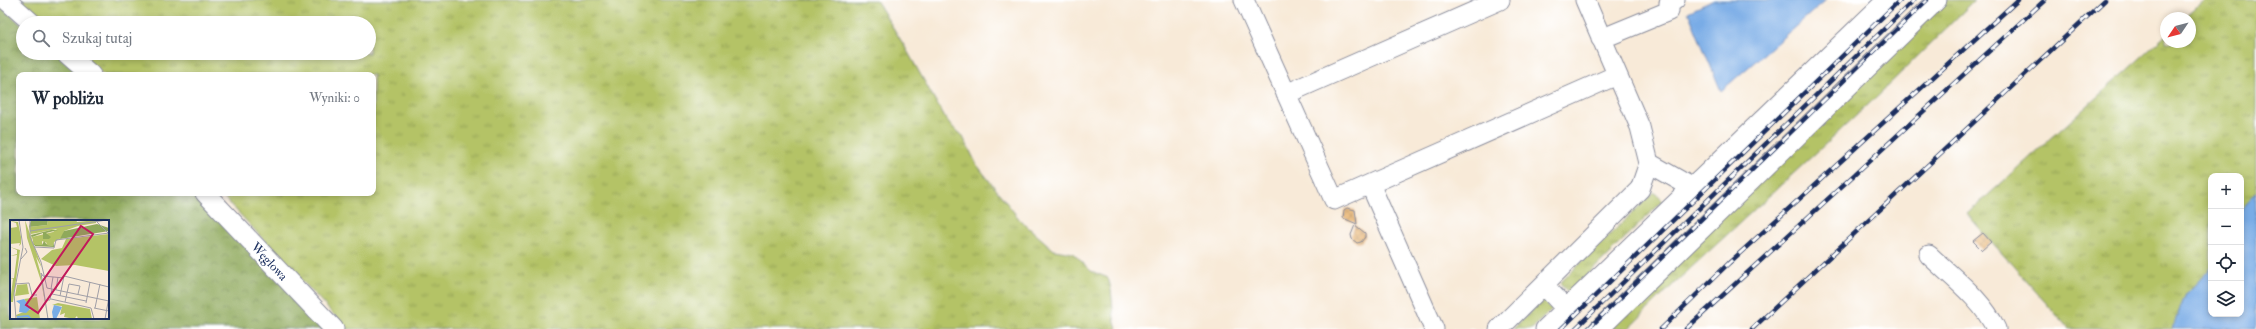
<!DOCTYPE html>
<html lang="pl">
<meta charset="utf-8">
<style>
:root{--surface:#fff;--page:#f6f6f7;--text:#1f2937;--muted:#747a83;--line:#e0e1e3}
body{margin:0;font-family:"IM FELL Double Pica",serif;background:var(--page);color:var(--text)}
.controls{position:absolute;right:12px;bottom:12px;display:grid;overflow:hidden;border-radius:8px;box-shadow:0 2px 6px #0003}
.controls button{width:36px;height:36px;display:grid;place-items:center;padding:0;border:0;border-bottom:1px solid var(--line);background:var(--surface);color:var(--text);font:20px sans-serif}
.compass{position:absolute;left:2160px;top:12px;width:36px;height:36px;border-radius:50%;background:var(--surface);box-shadow:0 2px 6px #0003;rotate:235deg}
.list{margin:0;padding:0;list-style:none}
h2{display:flex;justify-content:space-between;align-items:center;height:52px;margin:0;padding:0 16px;font-size:17px}
h2 small{font-size:13px;font-weight:400;color:var(--muted)}
.icon{flex:none;width:22px;height:22px;fill:none;stroke:currentColor;stroke-width:2;stroke-linecap:round;stroke-linejoin:round}
.map{position:relative;flex:none;width:2256px;height:329px;overflow:hidden}
.search{position:absolute;background:var(--surface);box-shadow:0 2px 6px #0003;left:16px;top:16px;width:360px;height:44px;display:flex;align-items:center;gap:10px;box-sizing:border-box;padding:0 14px;border-radius:22px;color:var(--muted);font-size:15px}
.panel{position:absolute;background:var(--surface);box-shadow:0 2px 6px #0003;left:16px;top:72px;width:360px;height:124px;border-radius:8px}
.map>svg:first-child{display:block}
.grass{fill:url(#grass-tufts);stroke:#687962}
.forest{fill:url(#forest-crowns);stroke:#556c5c;fill-rule:evenodd}
.water{fill:#79ace6;stroke:#4a6ea2}
.building{fill:url(#building-cross-hatch)}
.lines{fill:none;stroke-linecap:round;stroke-linejoin:round}
.minor-casing{stroke:#8a8c9b;stroke-width:21}
.minor{stroke:#fff;stroke-width:19}
.rail-casing{stroke:#1b2f5e;stroke-width:4.5}
.rail{stroke:#fff;stroke-width:3;stroke-dasharray:9;stroke-linecap:butt}
.labels{text-anchor:middle;stroke-width:4;stroke-linejoin:round;paint-order:stroke}
.street-label{font-size:13px;fill:#1b2f5e;stroke:#fff}
.inset-river{fill:none;stroke:#79ace6;stroke-width:2}
.inset-road{fill:none;stroke:#a09fa7;stroke-width:1}
.view{fill:#c2185b;fill-opacity:0.15;stroke:#c2185b;stroke-width:2}
.inset-edge{fill:none;stroke:#1b2f5e;stroke-width:2}
</style>
<div class="map">
<svg width="2256" height="329" viewBox="0 0 2256 329">
<defs>
<pattern id="grass-tufts" width="24" height="20" patternUnits="userSpaceOnUse"><rect width="24" height="20" fill="#b4c366"/><path d="M3 7l-1-3M5 7V3M7 7l1-3M15 17l-1-3M17 17v-4M19 17l1-3" fill="none" stroke="#929f57"/></pattern>
<pattern id="forest-crowns" width="20" height="18" patternUnits="userSpaceOnUse"><rect width="20" height="18" fill="#8fa95b"/><path d="M2 6a3 3 0 1 1 6 0M12 15a3 3 0 1 1 6 0" fill="none" stroke="#748a4e"/></pattern>
<pattern id="building-cross-hatch" width="8" height="8" patternUnits="userSpaceOnUse"><rect width="8" height="8" fill="#e7b16c"/><path d="M0 0l8 8M0 8l8-8" fill="none" stroke="#ba905c"/></pattern>
</defs>
<rect width="100%" height="100%" fill="#fff"/>
<filter id="ink" filterUnits="userSpaceOnUse"><feTurbulence type="fractalNoise" baseFrequency=".025" numOctaves="2"/><feDisplacementMap in="SourceGraphic" scale="8" xChannelSelector="R" yChannelSelector="G"/><feConvolveMatrix kernelMatrix="1 2 1 2 8 2 1 2 1" color-interpolation-filters="sRGB"/></filter>
<filter id="wash" filterUnits="userSpaceOnUse"><feTurbulence type="fractalNoise" baseFrequency=".012" numOctaves="4" result="noise"/><feDisplacementMap in="SourceGraphic" scale="16" xChannelSelector="R" yChannelSelector="G"/><feGaussianBlur stdDeviation="0.9" result="paint"/><feColorMatrix in="noise" values="0 0 0 0 0 0 0 0 0 0 0 0 0 0 0 0 0 1.4 0 .05"/><feComposite in="paint" operator="in"/></filter>
<g filter="url(#wash)">
<rect width="100%" height="100%" fill="#f8ead8"/>
<path class="grass" d="M15,0H876L905,47L945,118L950,125L962,135L977,165L1020,220L1054,250L1073,253L1091,271L1108,278C1114,294 1111,313 1117,329H347L220,193H373V75H104L78,53H369V23H41Z
M1945,0H1975L1870,103L1680,278L1628,329H1606Z
M2204,0H2256V193L2241,210V176H2211V268L2186,294L2172,329H2069L1967,214L2166,35V42H2190V18H2184Z
M1654,192L1663,201L1569,293L1560,283Z
M1543,300L1552,309L1532,329H1513Z"/>
<path class="forest" d="M0,5L23,26V53H54L83,75H19V193H199L327,329H0ZM11,221H108V318H11Z"/>
<path class="water" d="M1714,0H1826L1721,91L1688,12Z
M2256,193V329H2172L2186,294L2211,268V314H2241V210Z"/>
<g id="blocks">
<path class="building" d="M1347,208L1355,210L1357,224L1343,218L1344,210Z
M1355,225L1365,233V237L1361,242L1357,243L1352,239L1351,235Z
M1983,233L1991,242L1982,250L1973,241Z"/>
</g>
</g>
<g filter="url(#ink)">
<use href="#blocks" fill-opacity="0" stroke="#8a8c9b" stroke-width="1"/>
<g class="lines">
<g class="minor-casing">
<path id="minor" d="M6,0L32,23
M1244,0L1334,200L1370,184L1434,329
M1601,39L1669,11V3L1675,0
M66,53L91,75
M1286,94L1500,0
M1649,163L1693,188
M1370,184L1617,75
M205,193L334,329
M1929,255C1952,277 1983,300 1996,329
M1544,285L1566,309
M1499,329L1640,189L1649,163L1640,127L1585,0
M1545,329L1887,0
M1599,329L1937,0"/>
</g>
<use href="#minor" class="minor"/>
<g class="rail-casing">
<path id="rail" d="M1561,329L1900,0
M1575,329L1914,0
M1588,329L1927,0
M1661,329L1729,263L2018,0
M1686,329L2045,0
M1752,329L2105,0"/>
</g>
<use href="#rail" class="rail"/>
</g>
</g>
<g class="labels">
<g class="street-label">
<text transform="translate(270 261) rotate(47)" y="5">Węglowa</text>
</g>
</g>
<g transform="translate(10 220)">
<rect width="99" height="99" fill="#f8ead8"/>
<path d="M15,0L32,48L26,37L30,51L38,99L31,61L17,18ZM38,0H66L67,2L86,0V3L68,6L54,11L53,17L44,22L43,26L35,25L37,23L32,21V25H24L22,17L43,12L47,9L21,14L23,25L19,7L37,5ZM0,1L8,2L11,17V24L9,26L10,23L0,24V8L7,7L6,3ZM99,14V51L65,45L46,46L31,39L42,30L52,28L56,19ZM0,27L10,30L3,82H0L3,59H0L4,58L7,35L0,36L7,34V30ZM17,64L19,74L5,76L7,65ZM27,77L30,99H7L6,95L21,89L14,79ZM48,83L80,89L82,99H68L67,96L64,99L54,97L55,93L50,95L52,86L42,85Z" fill="#b4c366"/>
<path d="M21,0H38L37,5L19,7ZM87,4L99,8V11L50,19L54,11ZM41,10H48L36,13L41,17L39,19H33V13L22,17L24,25H32L34,21L37,25L43,26L44,22V27L25,26L21,15Z" fill="#8fa95b"/>
<path d="M14,79L21,88L16,93L9,92L10,84L6,81ZM44,85L52,87L46,99L43,98L42,92Z" fill="#79ace6"/>
<path class="inset-river" d="M7,97L18,96L21,99"/>
<path class="inset-road" d="M20,0V17L31,42L37,68M86,1L98,13M20,11L97,0M24,27L44,28L46,20L99,13M11,39L17,32L15,28M5,64L19,63L22,75H27M37,68L99,81M41,69L43,57M46,70L48,57M42,74L76,81M50,76L54,56L99,67M41,79L81,88L84,99M37,80H40L42,69M55,82L59,64L70,66L68,74M76,83L80,62M84,88L99,91M85,88L90,64M6,99L4,73L13,27L9,0M38,99L31,53L33,56L54,58M95,99L99,77"/>
<path class="view" d="M71,6L83,14L28,93L16,85Z"/>
<rect width="99" height="99" class="inset-edge"/>
</g>
</svg>
<div class="controls">
<button>+</button>
<button>−</button>
<button><svg class="icon" aria-label="locate" viewBox="0 0 24 24"><circle cx="12" cy="12" r="6"/><path d="M12 2v4M12 18v4M2 12h4M18 12h4"/></svg></button>
<button><svg class="icon" aria-label="layers" viewBox="0 0 24 24"><path d="M12 4l9 5-9 5-9-5zM3 14l9 5 9-5"/></svg></button>
</div>
<svg class="compass" viewBox="-18 -18 36 36"><path d="M0-13l5 13h-10z" fill="#e53935"/><path d="M0 13l5-13h-10z" fill="#747a83"/></svg>
<div class="search"><svg class="icon" aria-label="search" viewBox="0 0 24 24"><circle cx="10" cy="10" r="6"/><path d="M15 15l6 6"/></svg>Szukaj tutaj</div>
<section class="panel">
<h2>W pobliżu<small>Wyniki: 0</small></h2>
<ul class="list">
</ul>
</section>
</div>
